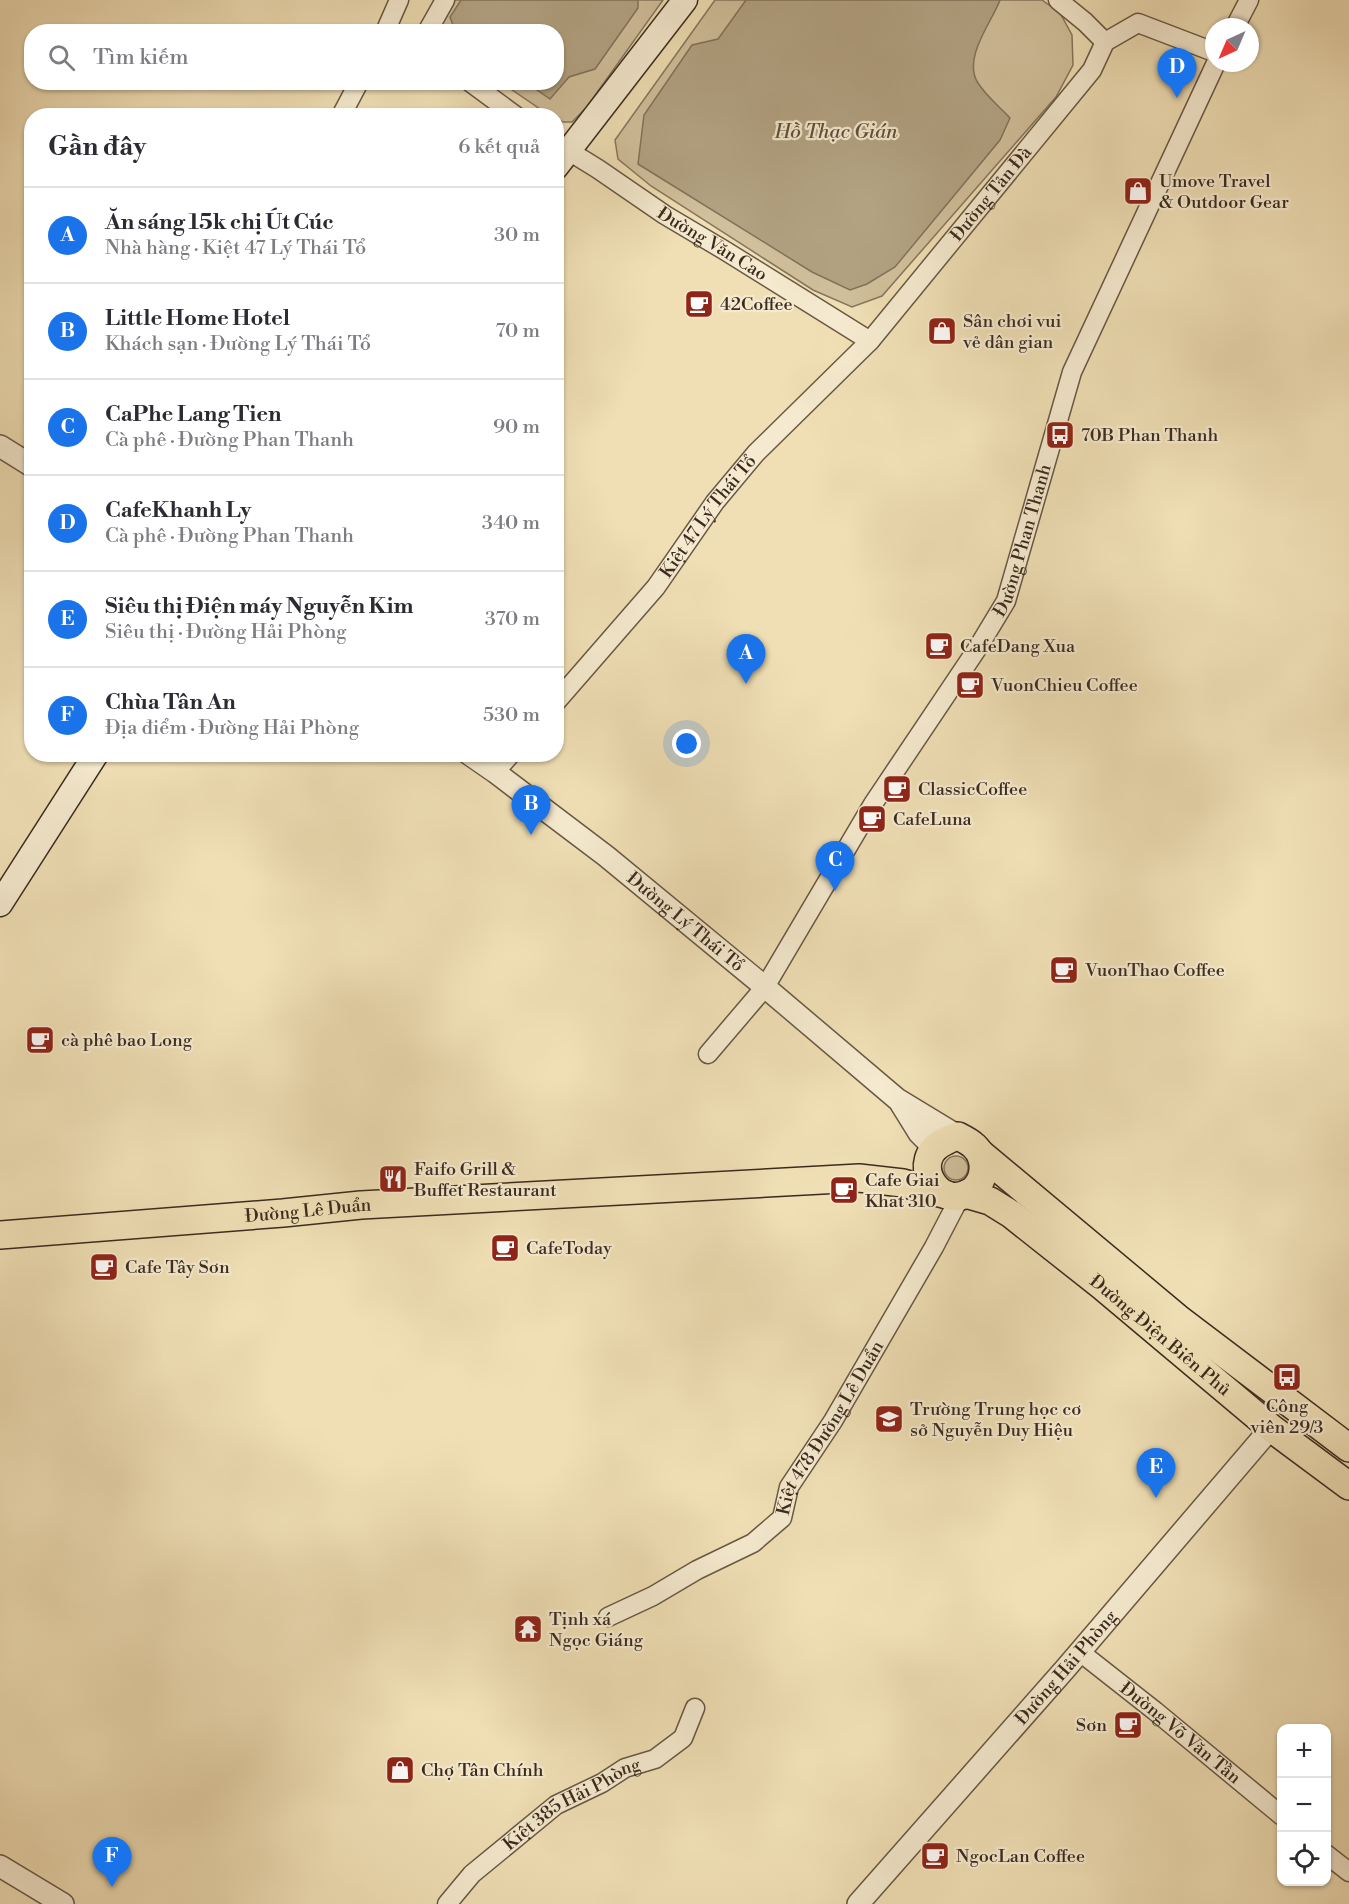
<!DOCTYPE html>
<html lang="vi">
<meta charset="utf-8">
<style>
:root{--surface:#fff;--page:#f7f7f7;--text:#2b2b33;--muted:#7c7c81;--line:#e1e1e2;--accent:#1a73e8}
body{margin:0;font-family:"Libre Bodoni",serif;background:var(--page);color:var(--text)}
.controls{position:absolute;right:18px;bottom:18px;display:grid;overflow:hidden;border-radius:12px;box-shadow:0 2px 4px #0004}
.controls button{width:54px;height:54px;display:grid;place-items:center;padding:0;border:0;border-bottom:2px solid var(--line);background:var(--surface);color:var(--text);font:30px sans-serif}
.compass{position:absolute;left:1205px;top:18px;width:54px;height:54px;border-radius:50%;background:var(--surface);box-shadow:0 2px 4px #0004;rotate:224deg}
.you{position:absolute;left:687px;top:744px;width:21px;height:21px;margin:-15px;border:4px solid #fff;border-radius:50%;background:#1a73e8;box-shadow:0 0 0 9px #1a73e833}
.badge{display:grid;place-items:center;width:39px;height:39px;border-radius:50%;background:var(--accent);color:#fff;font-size:20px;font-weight:700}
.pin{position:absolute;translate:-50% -50px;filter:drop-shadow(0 2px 3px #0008)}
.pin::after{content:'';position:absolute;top:32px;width:21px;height:18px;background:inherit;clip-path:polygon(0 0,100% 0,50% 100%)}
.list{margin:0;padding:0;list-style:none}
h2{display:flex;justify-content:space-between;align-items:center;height:78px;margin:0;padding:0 24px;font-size:26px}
h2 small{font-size:20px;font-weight:400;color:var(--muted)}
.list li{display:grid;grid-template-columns:39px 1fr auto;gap:18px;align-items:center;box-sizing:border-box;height:96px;padding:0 24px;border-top:2px solid var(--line)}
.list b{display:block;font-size:22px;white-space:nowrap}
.list p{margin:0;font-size:20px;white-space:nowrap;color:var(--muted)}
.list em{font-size:20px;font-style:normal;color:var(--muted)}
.icon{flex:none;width:33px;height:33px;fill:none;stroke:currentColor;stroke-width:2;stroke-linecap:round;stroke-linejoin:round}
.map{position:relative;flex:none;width:1349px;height:1904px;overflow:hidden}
.search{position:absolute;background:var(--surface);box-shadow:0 2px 4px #0004;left:24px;top:24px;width:540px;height:66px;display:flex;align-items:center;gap:15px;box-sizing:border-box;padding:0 21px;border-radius:24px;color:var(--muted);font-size:22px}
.panel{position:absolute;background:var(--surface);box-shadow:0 2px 4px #0004;left:24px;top:108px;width:540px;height:654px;border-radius:24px}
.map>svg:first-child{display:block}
.green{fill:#d1c09c;stroke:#86765e;stroke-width:1.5}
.water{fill:#b2a282;stroke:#82725a;stroke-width:1.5}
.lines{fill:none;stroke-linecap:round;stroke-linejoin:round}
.minor-casing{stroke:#685844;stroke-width:21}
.tertiary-casing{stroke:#685844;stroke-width:24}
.secondary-casing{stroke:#3b2b1f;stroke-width:27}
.primary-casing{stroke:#3b2b1f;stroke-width:30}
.minor{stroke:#f5eacf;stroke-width:18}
.tertiary{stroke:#f5eacf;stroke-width:21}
.secondary{stroke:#f5eacf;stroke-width:24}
.primary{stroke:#f0dfb5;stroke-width:27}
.labels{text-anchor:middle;stroke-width:4.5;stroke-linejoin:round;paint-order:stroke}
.poi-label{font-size:18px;fill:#3b2b1f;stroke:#f5eacf;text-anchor:start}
.street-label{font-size:18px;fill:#3b2b1f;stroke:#f5eacf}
.water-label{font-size:20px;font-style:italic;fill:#5f4f3d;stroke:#f5eacf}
</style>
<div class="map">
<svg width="1349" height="1904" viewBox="0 0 1349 1904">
<rect width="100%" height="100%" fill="#f0dfb5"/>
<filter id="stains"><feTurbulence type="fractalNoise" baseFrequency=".00333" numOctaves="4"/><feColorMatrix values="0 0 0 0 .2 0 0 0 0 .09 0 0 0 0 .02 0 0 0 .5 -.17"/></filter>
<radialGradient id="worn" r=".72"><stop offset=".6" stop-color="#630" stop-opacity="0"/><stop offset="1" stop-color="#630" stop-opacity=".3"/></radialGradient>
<path class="green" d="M455,0H663L586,108L572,122H563L557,119L556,116L546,113L502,83L556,82V32H440V27Z
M715,0H1042L1060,13L1072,35L1073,65L1056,97L882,296L852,307L813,290L651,186L618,159L615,140Z
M944 1168a12 12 0 1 1 24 0a12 12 0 1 1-24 0Z"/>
<path class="water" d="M461,0H638V8L595,69L569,77L550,99L527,83L556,82V32L455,31L450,17Z
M746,0H1000C992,22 962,58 978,83C986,96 1000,107 1010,118L1000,140L895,267L867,284L850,290L812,272L638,164L644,115L692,45L718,39Z"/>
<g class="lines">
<g class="minor-casing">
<g id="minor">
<path d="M1058,0L1085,22L1105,42"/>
<path d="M1235,27L1249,0"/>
<path d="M385,32L399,0"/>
<path d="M427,32L445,0"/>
<path d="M470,82L516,116"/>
<path d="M341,116L359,82"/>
<path id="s1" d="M556,143L598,169L665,215L724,250L870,341"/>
<path id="s2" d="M556,702L656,587L715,502L756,453L870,341L1092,70L1105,42L1138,23L1214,52"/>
<path d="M495,772L511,754"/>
<path id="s3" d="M708,1054L765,987L873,804L977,649L1006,601L1072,372L1216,63"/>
<path id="s4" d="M608,1617L653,1596L697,1570L753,1543L782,1518L789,1487L833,1421L934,1247L961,1195"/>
<path id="s5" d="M1080,1652L1155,1711L1282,1816"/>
<path d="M1326,1854L1349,1872"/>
<path id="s6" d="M447,1904L472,1874L556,1805L602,1783L625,1768L655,1759L683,1738L695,1708"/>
</g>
</g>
<g class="tertiary-casing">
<g id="tertiary">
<path d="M0,446L32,466"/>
<path id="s7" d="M469,754L495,772L606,856L765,987L897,1099L958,1136"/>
<path d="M901,1104L919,1133L934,1148"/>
<path d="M0,1866L63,1904"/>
<path id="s8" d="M858,1904L1066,1668L1271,1428"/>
</g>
</g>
<g class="secondary-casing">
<path id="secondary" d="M556,167L685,0
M0,904L96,754"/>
</g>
<g class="primary-casing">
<g id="primary">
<path d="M958,1136C964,1139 970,1142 974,1146C987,1158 986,1180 972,1191C938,1214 906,1158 946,1141C950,1139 953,1137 958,1136Z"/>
<path d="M980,1153L1180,1320L1349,1448"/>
<path id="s9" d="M966,1194L990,1201L1011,1214L1102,1286L1271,1428L1349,1486"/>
<path id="s10" d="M0,1235L283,1213L361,1205L859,1178L903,1183L947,1195"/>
</g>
</g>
<use href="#minor" class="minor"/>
<use href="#tertiary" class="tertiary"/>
<use href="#secondary" class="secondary"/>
<use href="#primary" class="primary"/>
</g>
<defs>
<g id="shop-square" transform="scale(1.5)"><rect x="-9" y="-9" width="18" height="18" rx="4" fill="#8f2418" stroke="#f5eacf"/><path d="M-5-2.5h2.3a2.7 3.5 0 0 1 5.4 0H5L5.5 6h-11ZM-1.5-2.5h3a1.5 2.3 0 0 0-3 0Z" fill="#fff"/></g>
<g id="cafe-square" transform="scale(1.5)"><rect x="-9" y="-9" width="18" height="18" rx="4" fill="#8f2418" stroke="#f5eacf"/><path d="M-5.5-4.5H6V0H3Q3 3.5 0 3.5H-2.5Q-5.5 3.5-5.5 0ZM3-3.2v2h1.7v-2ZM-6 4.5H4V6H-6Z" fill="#fff"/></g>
<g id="bus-square" transform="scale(1.5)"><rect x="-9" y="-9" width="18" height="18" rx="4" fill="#8f2418" stroke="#f5eacf"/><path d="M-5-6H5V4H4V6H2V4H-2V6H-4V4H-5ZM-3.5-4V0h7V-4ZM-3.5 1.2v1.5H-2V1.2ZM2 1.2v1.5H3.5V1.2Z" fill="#fff"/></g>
<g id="restaurant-square" transform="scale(1.5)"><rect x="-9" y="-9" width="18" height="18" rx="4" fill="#8f2418" stroke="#f5eacf"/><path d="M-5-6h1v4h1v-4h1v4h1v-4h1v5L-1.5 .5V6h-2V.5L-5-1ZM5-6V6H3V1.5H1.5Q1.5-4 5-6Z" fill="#fff"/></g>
<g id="school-square" transform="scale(1.5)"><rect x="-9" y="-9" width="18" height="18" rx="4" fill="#8f2418" stroke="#f5eacf"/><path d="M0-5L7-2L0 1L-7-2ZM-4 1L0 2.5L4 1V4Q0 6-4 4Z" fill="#fff"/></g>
<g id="temple-square" transform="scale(1.5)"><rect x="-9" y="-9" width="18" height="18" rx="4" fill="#8f2418" stroke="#f5eacf"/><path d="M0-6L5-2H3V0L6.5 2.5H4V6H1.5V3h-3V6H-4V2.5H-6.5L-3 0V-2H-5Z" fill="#fff"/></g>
</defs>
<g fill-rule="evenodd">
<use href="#shop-square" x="1138" y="191"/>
<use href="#cafe-square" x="699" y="304"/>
<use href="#shop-square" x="942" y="331"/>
<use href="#bus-square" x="1060" y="435"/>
<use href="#cafe-square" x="939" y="646"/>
<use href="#cafe-square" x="970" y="685"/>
<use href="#cafe-square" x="897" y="789"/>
<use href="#cafe-square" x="872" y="819"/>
<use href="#cafe-square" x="1064" y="970"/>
<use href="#cafe-square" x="40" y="1040"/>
<use href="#restaurant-square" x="393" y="1179"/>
<use href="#cafe-square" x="844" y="1190"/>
<use href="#cafe-square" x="505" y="1248"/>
<use href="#cafe-square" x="104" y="1267"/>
<use href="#bus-square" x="1287" y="1377"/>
<use href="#school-square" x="889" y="1419"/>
<use href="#temple-square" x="528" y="1629"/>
<use href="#cafe-square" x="1128" y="1725"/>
<use href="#shop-square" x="400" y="1770"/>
<use href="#cafe-square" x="935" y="1856"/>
</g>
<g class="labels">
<g class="poi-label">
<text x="1159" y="187">Umove Travel<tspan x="1159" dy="21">&amp; Outdoor Gear</tspan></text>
<text x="720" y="310">42Coffee</text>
<text x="963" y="327">Sân chơi vui<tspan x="963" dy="21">vẻ dân gian</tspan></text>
<text x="1081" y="441">70B Phan Thanh</text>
<text x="960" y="652">CafeDang Xua</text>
<text x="991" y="691">VuonChieu Coffee</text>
<text x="918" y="795">ClassicCoffee</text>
<text x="893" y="825">CafeLuna</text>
<text x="1085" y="976">VuonThao Coffee</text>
<text x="61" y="1046">cà phê bao Long</text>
<text x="414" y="1175">Faifo Grill &amp;<tspan x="414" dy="21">Buffet Restaurant</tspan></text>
<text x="865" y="1186">Cafe Giai<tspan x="865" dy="21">Khat 310</tspan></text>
<text x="526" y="1254">CafeToday</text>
<text x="125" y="1273">Cafe Tây Sơn</text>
<text x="1287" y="1412" text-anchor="middle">Công<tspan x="1287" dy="21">viên 29/3</tspan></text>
<text x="910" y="1415">Trường Trung học cơ<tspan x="910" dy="21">sở Nguyễn Duy Hiệu</tspan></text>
<text x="549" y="1625">Tịnh xá<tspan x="549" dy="21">Ngọc Giáng</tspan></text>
<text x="1107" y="1731" text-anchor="end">Sơn</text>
<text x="421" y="1776">Chợ Tân Chính</text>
<text x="956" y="1862">NgocLan Coffee</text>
</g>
<g class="street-label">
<text dy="6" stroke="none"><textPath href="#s2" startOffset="670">Đường Tản Đà</textPath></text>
<text dy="6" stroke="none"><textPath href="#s1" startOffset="186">Đường Văn Cao</textPath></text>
<text dy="6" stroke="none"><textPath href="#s2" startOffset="240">Kiệt 47 Lý Thái Tổ</textPath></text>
<text dy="6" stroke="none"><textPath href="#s3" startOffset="606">Đường Phan Thanh</textPath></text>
<text dy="6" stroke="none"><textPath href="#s7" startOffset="274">Đường Lý Thái Tổ</textPath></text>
<text dy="6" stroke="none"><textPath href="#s10" startOffset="309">Đường Lê Duẩn</textPath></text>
<text dy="6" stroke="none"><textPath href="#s9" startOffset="242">Đường Điện Biên Phủ</textPath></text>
<text dy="6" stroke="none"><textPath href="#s4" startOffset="304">Kiệt 478 Đường Lê Duẩn</textPath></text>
<text dy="6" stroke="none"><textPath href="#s8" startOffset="315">Đường Hải Phòng</textPath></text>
<text dy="6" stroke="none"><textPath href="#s5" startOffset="129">Đường Võ Văn Tần</textPath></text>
<text dy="6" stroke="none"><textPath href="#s6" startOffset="162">Kiệt 385 Hải Phòng</textPath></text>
</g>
<g class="water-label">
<text x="836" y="138">Hồ Thạc Gián</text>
</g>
</g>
<rect width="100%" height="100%" filter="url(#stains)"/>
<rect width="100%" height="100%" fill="url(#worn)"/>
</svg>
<div class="controls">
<button>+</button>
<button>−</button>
<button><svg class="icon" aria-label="locate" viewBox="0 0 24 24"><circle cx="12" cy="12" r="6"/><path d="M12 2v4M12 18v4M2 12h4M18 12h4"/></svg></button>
</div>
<svg class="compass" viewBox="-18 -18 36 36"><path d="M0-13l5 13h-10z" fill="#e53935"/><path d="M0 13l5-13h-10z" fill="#7c7c81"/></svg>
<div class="you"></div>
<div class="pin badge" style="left:746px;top:684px">A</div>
<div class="pin badge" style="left:531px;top:835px">B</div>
<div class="pin badge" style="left:835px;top:891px">C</div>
<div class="pin badge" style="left:1177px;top:98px">D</div>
<div class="pin badge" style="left:1156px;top:1498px">E</div>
<div class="pin badge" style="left:112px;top:1887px">F</div>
<div class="search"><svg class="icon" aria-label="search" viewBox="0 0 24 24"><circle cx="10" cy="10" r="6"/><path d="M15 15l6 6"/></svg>Tìm kiếm</div>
<section class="panel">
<h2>Gần đây<small>6 kết quả</small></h2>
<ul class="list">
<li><span class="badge">A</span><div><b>Ăn sáng 15k chị Út Cúc</b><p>Nhà hàng · Kiệt 47 Lý Thái Tổ</p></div><em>30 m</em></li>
<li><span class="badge">B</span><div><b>Little Home Hotel</b><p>Khách sạn · Đường Lý Thái Tổ</p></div><em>70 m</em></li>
<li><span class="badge">C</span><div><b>CaPhe Lang Tien</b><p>Cà phê · Đường Phan Thanh</p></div><em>90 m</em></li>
<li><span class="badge">D</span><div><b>CafeKhanh Ly</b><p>Cà phê · Đường Phan Thanh</p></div><em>340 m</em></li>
<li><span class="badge">E</span><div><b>Siêu thị Điện máy Nguyễn Kim</b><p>Siêu thị · Đường Hải Phòng</p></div><em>370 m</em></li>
<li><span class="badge">F</span><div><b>Chùa Tân An</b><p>Địa điểm · Đường Hải Phòng</p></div><em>530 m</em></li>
</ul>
</section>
</div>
